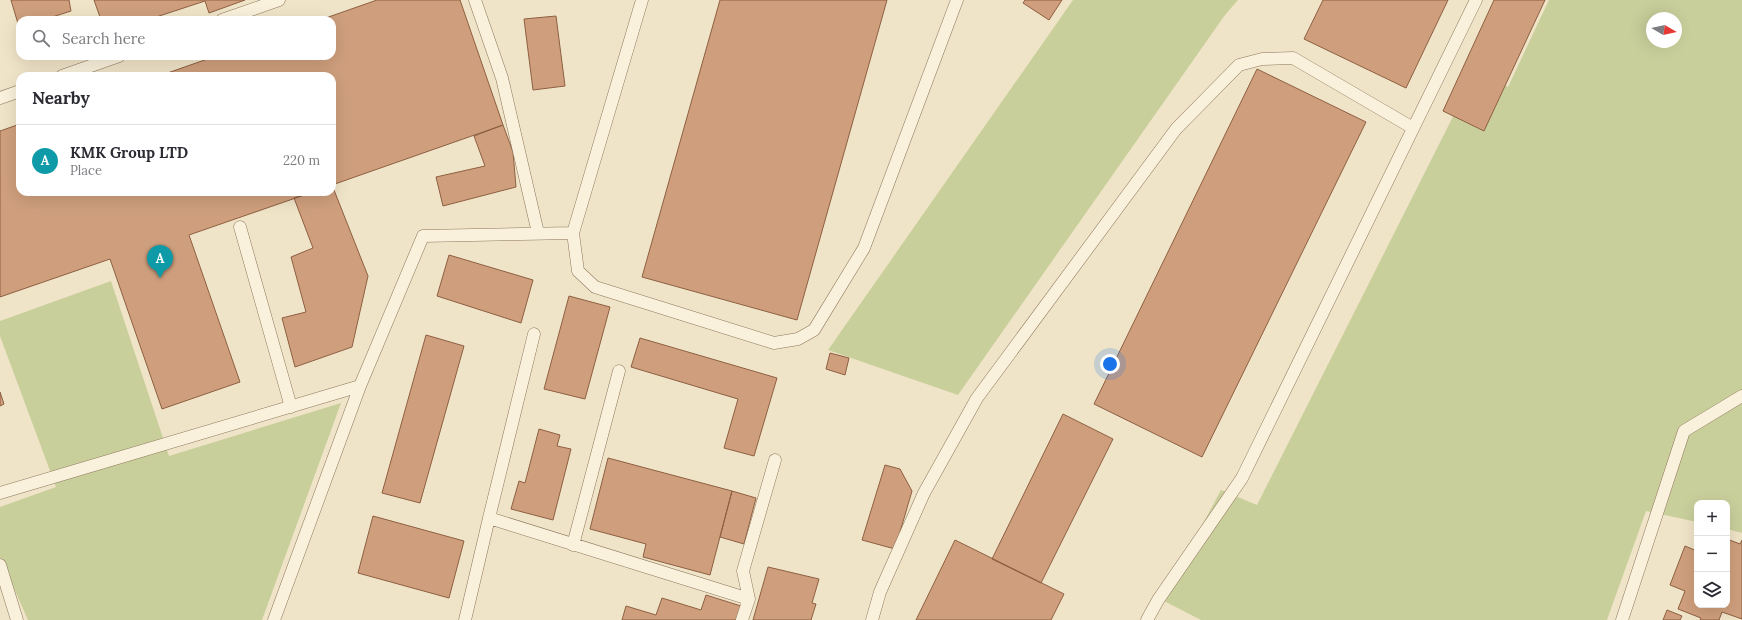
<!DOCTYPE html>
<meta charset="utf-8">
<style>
:root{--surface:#fff;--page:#f7f7f7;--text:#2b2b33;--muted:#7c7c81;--line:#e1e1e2;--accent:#0b8043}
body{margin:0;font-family:Lora,serif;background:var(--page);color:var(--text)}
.controls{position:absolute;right:12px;bottom:12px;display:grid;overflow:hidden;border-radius:8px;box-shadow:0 4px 16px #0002}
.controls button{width:36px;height:36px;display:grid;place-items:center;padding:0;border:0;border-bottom:1px solid var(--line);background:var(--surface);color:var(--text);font:20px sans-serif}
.compass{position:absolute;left:1646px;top:12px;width:36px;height:36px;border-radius:50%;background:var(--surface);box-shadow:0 4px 16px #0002;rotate:99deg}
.you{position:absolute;left:1110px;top:364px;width:14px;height:14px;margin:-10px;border:3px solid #fff;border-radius:50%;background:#1a73e8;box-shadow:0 0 0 6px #1a73e833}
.badge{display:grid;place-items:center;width:26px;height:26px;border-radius:50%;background:var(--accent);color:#fff;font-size:13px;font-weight:700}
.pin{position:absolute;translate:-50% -33px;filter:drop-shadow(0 1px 2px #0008)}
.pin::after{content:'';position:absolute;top:21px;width:14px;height:12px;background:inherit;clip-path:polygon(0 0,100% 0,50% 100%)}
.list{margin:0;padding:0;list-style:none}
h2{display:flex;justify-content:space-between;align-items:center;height:52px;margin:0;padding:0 16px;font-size:17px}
h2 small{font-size:13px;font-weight:400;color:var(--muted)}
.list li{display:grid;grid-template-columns:26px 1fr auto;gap:12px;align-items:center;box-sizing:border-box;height:72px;padding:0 16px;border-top:1px solid var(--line)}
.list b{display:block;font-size:15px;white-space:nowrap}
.list p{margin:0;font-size:13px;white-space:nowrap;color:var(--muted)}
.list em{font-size:13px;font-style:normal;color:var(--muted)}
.icon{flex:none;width:22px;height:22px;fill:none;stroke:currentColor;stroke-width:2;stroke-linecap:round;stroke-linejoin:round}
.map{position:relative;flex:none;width:1742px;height:620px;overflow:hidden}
.search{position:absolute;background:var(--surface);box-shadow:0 4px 16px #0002;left:16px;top:16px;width:320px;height:44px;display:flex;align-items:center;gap:10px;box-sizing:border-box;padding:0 14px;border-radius:12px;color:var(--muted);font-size:15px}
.panel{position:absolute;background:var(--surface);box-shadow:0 4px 16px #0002;left:16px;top:72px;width:320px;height:124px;border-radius:12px}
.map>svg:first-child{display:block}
.green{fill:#c9cf9b;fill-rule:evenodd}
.building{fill:#cf9f7d;stroke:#8d5f41}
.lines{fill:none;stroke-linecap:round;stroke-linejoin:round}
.lane-casing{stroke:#8d765c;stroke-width:13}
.lane{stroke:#faf1dc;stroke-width:12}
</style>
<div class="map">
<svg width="1742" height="620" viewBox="0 0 1742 620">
<rect width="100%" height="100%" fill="#f0e4c8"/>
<path class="green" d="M1073,0H1238L1225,15L958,395L828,350Z
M1549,0H1742V533L1727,529V503H1697V522L1646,511L1607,620H1201L1162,600L1221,490L1257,505L1476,71L1508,87ZM1652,18H1676V42H1652Z
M111,281L169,456L341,403L262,620H28L0,557V507L56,487L0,336V321Z"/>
<path class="building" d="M11,0H69L71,11L43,20H20L19,27Z
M94,0H245L209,13L205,1L147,20H101Z
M377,0H460L503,125L332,185V76H159L216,56H332V20H320Z
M720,0H887L797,320L642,277Z
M1025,0H1062L1049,20L1023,3Z
M1323,0H1448L1406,88L1304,39Z
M1494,0H1545L1484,131L1443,111Z
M556,16L565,86L533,90L524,19Z
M1257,69L1366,122L1202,457L1094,404Z
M20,124V192H313L189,235L240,382L162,409L110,259L0,297V131Z
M503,125L513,152L516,187L443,206L436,177L485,166L474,136Z
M332,185L368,276L352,347L295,367L282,318L306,312L291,257L313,248L294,198L313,192H332Z
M449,255L533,280L521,323L437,296Z
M569,296L610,307L585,399L544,389Z
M426,335L464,346L420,503L382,493Z
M640,338L777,378L754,456L724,448L738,399L631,367Z
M830,353L849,358L845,375L826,369Z
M0,392L4,404L0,406Z
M1063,414L1113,439L1041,583L992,559Z
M539,429L560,435L557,446L571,449L553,520L511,509L519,481L525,483Z
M608,458L732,491L710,575L643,557L646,544L590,529Z
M885,465L900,469L912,491L895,549L862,540Z
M732,491L756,498L744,544L720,537Z
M373,516L464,541L449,598L358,573Z
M1727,539L1740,544L1742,540V619L1722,612L1719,620H1700L1701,618L1678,609L1685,591L1670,585L1685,546L1697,551V605H1727Z
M955,540L1064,594L1051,620H916Z
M768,567L819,579L812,603L816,604L811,620H753Z
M706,595L741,606L737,620H622L626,606L656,615L662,598L701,610Z
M1667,610L1682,616L1680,620H1663Z"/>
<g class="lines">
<g class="lane-casing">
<path id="lane" d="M475,0L502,78L538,233
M642,0L573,233L578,271L595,287L774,343L798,339L814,330L864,248L957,0
M222,20L279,0
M62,76L119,56
M0,98L20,91
M240,227L291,407
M534,334L489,518L749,599
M0,493L360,386
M573,545L619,371
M0,565L17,620
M274,620L360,386L423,236L573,233
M465,620L489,518
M742,620L749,599L743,571L775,460
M872,620L880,592L924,493L977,398L1176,129L1239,65L1262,59L1293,58L1413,128
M1147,620L1158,600L1242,478L1476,0
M1622,620L1684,431L1742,396"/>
</g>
<use href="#lane" class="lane"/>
</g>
</svg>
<div class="controls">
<button>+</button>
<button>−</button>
<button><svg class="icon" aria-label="layers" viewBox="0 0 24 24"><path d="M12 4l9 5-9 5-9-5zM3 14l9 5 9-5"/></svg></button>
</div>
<svg class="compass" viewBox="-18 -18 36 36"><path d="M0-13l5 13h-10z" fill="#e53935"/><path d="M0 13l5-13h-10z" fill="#7c7c81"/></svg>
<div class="you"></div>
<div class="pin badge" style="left:160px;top:278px;background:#0f9aa8">A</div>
<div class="search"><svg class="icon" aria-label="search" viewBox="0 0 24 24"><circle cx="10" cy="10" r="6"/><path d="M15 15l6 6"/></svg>Search here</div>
<section class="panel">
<h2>Nearby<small></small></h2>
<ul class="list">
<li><span class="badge" style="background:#0f9aa8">A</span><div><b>KMK Group LTD</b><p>Place</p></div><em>220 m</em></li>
</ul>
</section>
</div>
